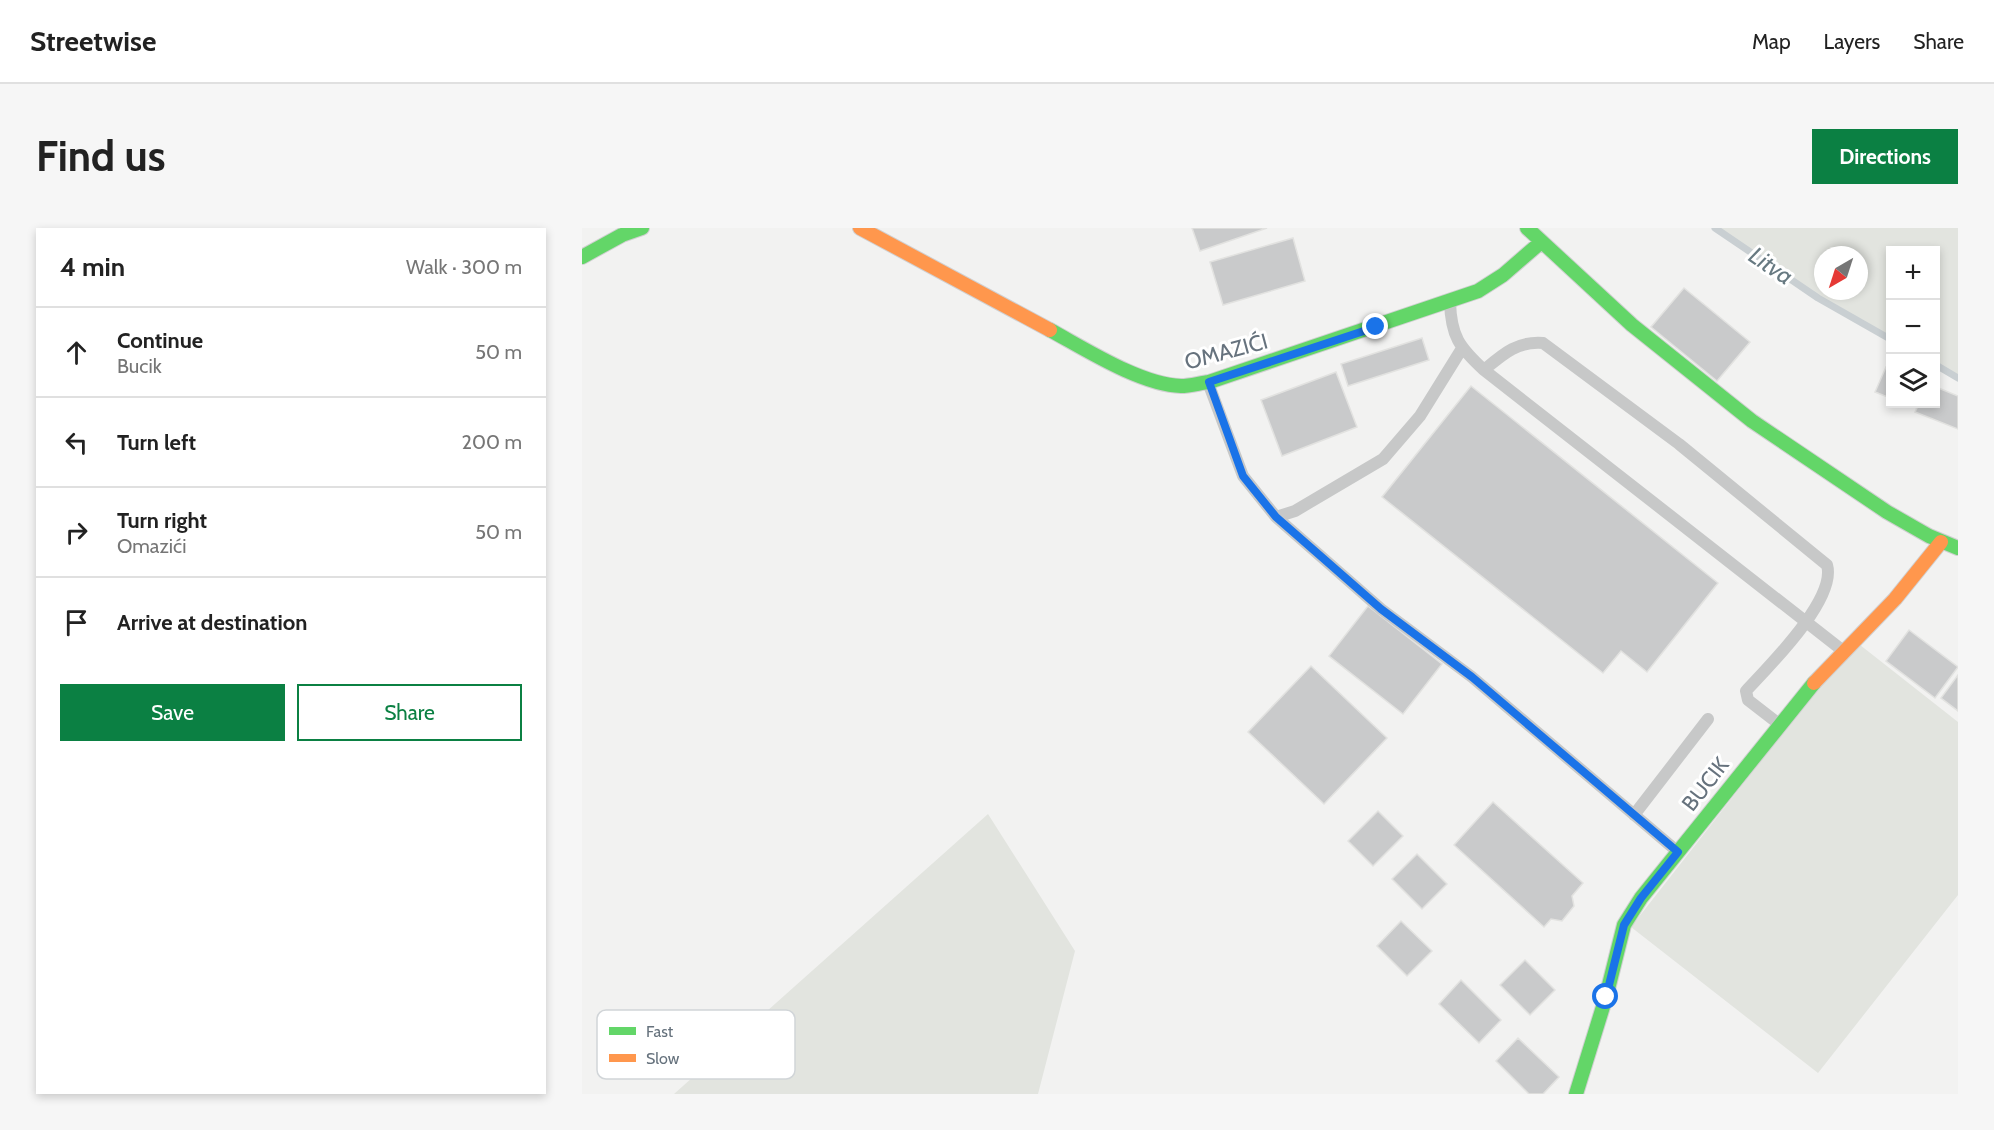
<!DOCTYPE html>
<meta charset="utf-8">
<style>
:root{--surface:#fff;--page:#f6f6f6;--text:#222;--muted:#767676;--line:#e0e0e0;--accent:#0b8043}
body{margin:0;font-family:Cabin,sans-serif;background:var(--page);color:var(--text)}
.controls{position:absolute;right:18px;top:18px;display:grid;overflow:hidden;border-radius:0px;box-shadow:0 3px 9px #0003}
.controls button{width:54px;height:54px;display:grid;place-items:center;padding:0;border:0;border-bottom:2px solid var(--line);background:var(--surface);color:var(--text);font:30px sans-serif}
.compass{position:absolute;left:1232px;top:18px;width:54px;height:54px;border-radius:50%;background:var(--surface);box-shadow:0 3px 9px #0003;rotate:219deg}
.stop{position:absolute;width:18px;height:18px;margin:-14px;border:4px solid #1a73e8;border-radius:50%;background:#fff}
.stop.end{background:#1a73e8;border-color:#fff;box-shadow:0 2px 6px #0008}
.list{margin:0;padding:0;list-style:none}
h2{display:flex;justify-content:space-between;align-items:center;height:78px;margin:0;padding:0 24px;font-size:26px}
h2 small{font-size:20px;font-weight:400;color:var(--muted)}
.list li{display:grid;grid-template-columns:39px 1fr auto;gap:18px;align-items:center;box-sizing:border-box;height:90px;padding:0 24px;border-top:2px solid var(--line)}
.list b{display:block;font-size:22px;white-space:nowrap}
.list p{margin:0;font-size:20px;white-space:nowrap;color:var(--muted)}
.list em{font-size:20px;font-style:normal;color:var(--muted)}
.actions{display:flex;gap:12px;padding:18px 24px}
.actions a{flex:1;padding:14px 0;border:2px solid var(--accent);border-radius:0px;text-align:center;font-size:21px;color:var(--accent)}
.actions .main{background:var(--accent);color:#fff}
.icon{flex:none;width:33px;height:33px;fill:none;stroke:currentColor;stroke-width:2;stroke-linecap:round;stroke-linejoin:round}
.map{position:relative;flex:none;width:1376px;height:866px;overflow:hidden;border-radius:0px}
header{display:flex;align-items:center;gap:36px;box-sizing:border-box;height:84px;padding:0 30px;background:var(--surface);border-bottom:2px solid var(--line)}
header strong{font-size:28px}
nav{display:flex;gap:33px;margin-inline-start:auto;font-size:21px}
.intro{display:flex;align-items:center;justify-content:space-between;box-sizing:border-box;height:144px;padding:0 36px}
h1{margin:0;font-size:42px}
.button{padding:15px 27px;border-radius:0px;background:var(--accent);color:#fff;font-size:21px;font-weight:700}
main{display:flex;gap:36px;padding:0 36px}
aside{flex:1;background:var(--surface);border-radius:0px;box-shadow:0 3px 9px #0003}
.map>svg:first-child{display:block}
.green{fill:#e2e4df;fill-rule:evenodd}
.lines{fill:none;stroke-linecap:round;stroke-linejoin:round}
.stream{stroke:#c9cfd2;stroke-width:7}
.building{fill:#c9cacb;stroke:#e2e2e0;stroke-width:1.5}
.fast-casing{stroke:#d0d0d1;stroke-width:16}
.slow-casing{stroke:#d0d0d1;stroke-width:16}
.lane{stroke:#c7c8c8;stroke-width:12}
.fast{stroke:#63d668;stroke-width:14}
.slow{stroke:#ff974d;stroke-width:14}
.route{stroke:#1a73e8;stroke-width:8}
.labels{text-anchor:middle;stroke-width:6;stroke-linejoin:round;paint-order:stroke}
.street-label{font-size:22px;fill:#66727d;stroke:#fff}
.water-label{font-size:24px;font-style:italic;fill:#677981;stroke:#fff}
.key{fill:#fff;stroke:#d1d5d8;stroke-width:1.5}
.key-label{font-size:16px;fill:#66727d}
</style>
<header>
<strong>Streetwise</strong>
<nav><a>Map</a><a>Layers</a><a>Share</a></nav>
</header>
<div class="intro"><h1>Find us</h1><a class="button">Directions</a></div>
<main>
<aside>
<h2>4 min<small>Walk · 300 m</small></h2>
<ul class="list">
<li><svg class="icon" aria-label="ahead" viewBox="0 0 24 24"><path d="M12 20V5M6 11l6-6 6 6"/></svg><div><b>Continue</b><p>Bucik</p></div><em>50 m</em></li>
<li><svg class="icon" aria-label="left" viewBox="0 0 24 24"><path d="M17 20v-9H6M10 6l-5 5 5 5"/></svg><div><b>Turn left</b></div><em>200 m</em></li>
<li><svg class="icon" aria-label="right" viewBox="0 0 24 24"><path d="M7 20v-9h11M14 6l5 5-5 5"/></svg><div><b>Turn right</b><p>Omazići</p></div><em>50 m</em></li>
<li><svg class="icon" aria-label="arrive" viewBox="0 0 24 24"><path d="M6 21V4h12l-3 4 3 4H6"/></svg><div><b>Arrive at destination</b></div></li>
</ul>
<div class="actions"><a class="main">Save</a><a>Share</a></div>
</aside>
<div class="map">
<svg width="1376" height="866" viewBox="0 0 1376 866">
<rect width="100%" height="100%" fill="#f2f2f1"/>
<path class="green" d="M1133,0H1376V150L1354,137V22H1308V111L1236,70ZM1241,27H1277V63H1241Z
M1273,413L1376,494V667L1236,845L1049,699Z
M406,586L493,723L456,866H92Z"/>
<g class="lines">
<path class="stream" d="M1133,0L1236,70L1308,111
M1354,137L1376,150"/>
</g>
<path class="building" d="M610,0H685L618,23Z
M711,10L723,53L641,77L628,34Z
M1102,60L1168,114L1135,153L1069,99Z
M840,110L847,132L766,158L759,136Z
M1304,139L1308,141V170L1293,164Z
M754,144L775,199L700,228L679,172Z
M889,158L1136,355L1065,444L1039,423L1021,445L800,269Z
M1354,159L1376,168V201L1333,184L1335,180L1323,176H1354Z
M786,378L860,436L821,486L747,428Z
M1327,402L1376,439L1353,470L1304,433Z
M729,438L805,510L742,576L666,504Z
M1376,447V483L1359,470Z
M911,574L1001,655L990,668L992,678L980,693L969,691L962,699L872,617Z
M796,583L821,608L791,638L766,613Z
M835,626L865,656L840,681L810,651Z
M819,693L850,723L825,748L795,718Z
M943,732L973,762L948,787L918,757Z
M879,752L919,792L897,815L857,776Z
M936,810L977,849L961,866H947L914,833Z"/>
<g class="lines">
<g class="fast-casing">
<path id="fast" d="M945,0L1050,97L1170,193L1305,284L1347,308L1376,320
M0,29L40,7L60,0
M468,102C503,121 559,157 599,158C608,158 618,155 627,154L896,63L921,47L958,15
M994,866L1024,769L1042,697L1059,670L1232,455"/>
</g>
<g class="slow-casing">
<path id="slow" d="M278,0L468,102
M1232,455L1313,371L1359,314"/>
</g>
<path class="lane" d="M868,74C869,108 877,119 902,142L1260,422
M902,142C921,126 935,113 961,115L1097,216L1245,337C1255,371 1187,438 1164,463L1166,472L1197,496
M627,157L661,248L694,289L713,283L801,231L838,188L879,122
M694,289L799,381L890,449L1096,624
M1052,587L1126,491"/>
<use href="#fast" class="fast"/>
<use href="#slow" class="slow"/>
</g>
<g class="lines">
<path class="route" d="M794,99L627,154L661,248L694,289L799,381L890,449L1096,624L1059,670L1042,697L1024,769"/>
</g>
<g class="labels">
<g class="street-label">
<text transform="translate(644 123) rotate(-15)" y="8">OMAZIĆI</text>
<text transform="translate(1123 556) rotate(-52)" y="8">BUCIK</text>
</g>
<g class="water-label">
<text transform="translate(1189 38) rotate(34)" y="8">Litva</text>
</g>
</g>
<rect x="15" y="782" width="198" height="69" rx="9" class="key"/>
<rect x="27" y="799" width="27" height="8" fill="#63d668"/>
<rect x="27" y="826" width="27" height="8" fill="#ff974d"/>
<g class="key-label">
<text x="64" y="809">Fast</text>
<text x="64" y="836">Slow</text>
</g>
</svg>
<div class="controls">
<button>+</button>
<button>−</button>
<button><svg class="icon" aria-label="layers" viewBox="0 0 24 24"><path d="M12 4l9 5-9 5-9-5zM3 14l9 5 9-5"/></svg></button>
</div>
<svg class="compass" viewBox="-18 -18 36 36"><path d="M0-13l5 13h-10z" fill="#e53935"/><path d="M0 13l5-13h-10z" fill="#767676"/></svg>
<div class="stop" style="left:1024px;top:769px"></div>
<div class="stop end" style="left:794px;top:99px"></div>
</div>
</main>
